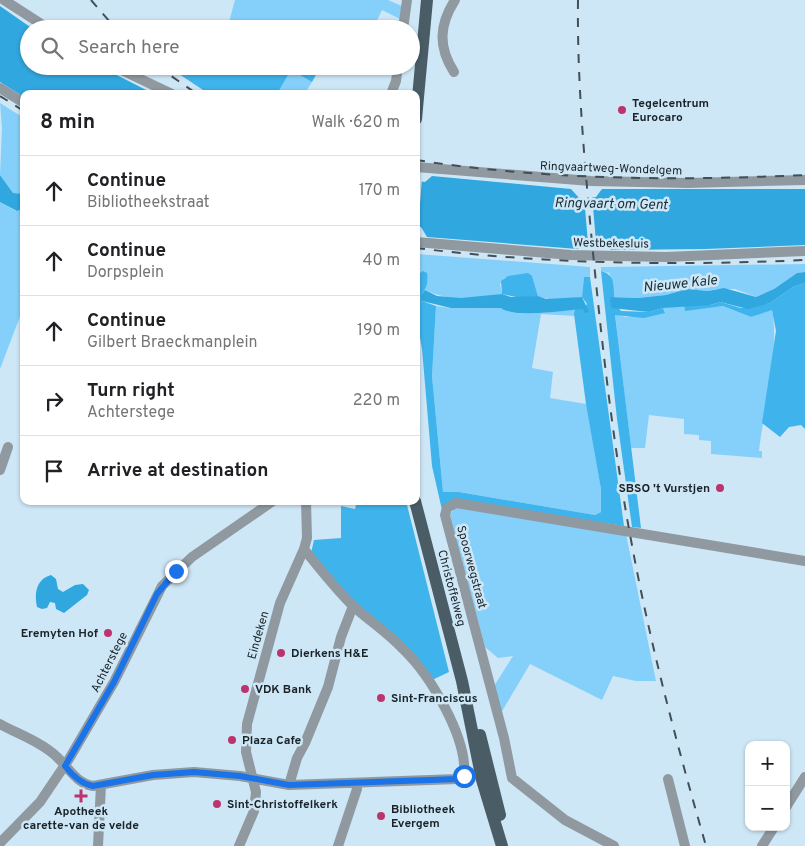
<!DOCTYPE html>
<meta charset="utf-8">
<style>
:root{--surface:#fff;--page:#f2f2f2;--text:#202124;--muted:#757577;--line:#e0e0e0}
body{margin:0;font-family:Overpass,sans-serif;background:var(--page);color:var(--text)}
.controls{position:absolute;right:15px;bottom:15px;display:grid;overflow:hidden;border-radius:10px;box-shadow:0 1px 4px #0004}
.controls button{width:45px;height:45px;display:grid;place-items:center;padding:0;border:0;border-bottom:1px solid var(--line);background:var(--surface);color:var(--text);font:25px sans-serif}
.stop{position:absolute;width:15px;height:15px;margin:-11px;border:4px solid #1a73e8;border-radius:50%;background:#fff}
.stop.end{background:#1a73e8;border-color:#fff;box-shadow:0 1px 5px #0008}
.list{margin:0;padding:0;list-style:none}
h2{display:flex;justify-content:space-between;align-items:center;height:65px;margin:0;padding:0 20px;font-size:21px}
h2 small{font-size:16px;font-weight:400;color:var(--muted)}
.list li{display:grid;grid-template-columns:32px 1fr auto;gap:15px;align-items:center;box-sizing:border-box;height:70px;padding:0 20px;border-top:1px solid var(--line)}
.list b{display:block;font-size:19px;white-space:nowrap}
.list p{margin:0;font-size:16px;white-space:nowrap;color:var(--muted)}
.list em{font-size:16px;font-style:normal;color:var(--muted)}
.icon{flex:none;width:28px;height:28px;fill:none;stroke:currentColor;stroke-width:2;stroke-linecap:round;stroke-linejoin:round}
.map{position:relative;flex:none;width:805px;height:846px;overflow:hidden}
.search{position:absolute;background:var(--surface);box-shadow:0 1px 4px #0004;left:20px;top:20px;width:400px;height:55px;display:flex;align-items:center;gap:12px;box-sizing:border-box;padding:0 18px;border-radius:28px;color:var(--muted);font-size:19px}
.panel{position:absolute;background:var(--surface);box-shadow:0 1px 4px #0004;left:20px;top:90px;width:400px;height:415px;border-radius:10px}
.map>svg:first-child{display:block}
.green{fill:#85d0fa}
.forest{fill:#3fb3eb}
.water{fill:#30a7df}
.pier{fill:#cee7f6}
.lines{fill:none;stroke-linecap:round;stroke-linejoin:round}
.minor{stroke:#8f999f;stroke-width:10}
.major{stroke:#4a5d67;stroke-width:12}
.rail{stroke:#434f57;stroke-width:2;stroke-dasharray:9 9;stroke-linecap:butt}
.route{stroke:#1a73e8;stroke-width:6}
.poi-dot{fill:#bd336d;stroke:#cee7f6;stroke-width:2}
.labels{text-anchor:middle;stroke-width:5;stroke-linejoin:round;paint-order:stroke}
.poi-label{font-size:12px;font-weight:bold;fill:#1a2328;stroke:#cee7f6;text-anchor:start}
.street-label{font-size:12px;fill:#1a2328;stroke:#cee7f6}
.water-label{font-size:14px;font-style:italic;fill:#192d37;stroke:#cee7f6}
</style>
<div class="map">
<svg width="805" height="846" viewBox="0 0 805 846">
<rect width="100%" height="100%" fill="#cee7f6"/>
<path class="green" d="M235,0H388L404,7L402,20L382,10L373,29H227Z
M291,70L312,82L307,90L313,94H277Z
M0,103L24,118V194L13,193L0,175L2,128Z
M0,202L16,211L24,208V306L0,369Z
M417,254L590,267V277L584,278L582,297C567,299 552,302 538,296L532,276L504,278L500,284L502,294C478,300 447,301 425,290L428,278L418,274L416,276Z
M805,264V272L797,273L774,289L756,297L735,289H716L708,291L687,289L666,295L638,298L614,297V284L609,273L601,271V267Z
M684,305L685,310L723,306L751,317L772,309C780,353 764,406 759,451H762V458L711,454V441L699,440V435L684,434V419L649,415L645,448H631L615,314L626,317L665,312L663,308Z
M436,306L451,308H502C514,319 557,311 575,309V316L541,314L532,368L553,372L550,398L586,404L588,407L601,489V512L595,515L459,492H443L432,376Z
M457,506L626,534L656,681H636L613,676L602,700L530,664L501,713L494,686L513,656L498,658L485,647L450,514Z"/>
<path class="forest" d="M167,66H269L280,72L283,66H321L312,82L291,70L277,94H260L253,90L251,94H209Z
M423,271L427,273C429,282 426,289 420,297L422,301L436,306L432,376L443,492H459L595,515L601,512V489L586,404L574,314L575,309H583L587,304L582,297L584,277H590L624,526L457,500L442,510L432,466L422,349L416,314V276Z
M601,271C615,275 614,284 614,297L610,298L621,311L649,312L663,308L665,313L644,318L615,315L641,528L632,527L617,419Z
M528,273L532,276L538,296L521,298L502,294L501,281L508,276Z
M805,283V429L801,425L789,427L780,437L762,423L776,331L772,310L751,317L723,306L685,311L684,305H710L720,302L741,308L770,303L793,287Z
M357,501H406L449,672L432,680L350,597L311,553L314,540L341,538V506L355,509Z"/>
<path class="water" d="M0,6L33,29H29V66H99L154,94H24V97L0,82Z
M0,175L13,193L24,194V208L17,211L0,202Z
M432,176L571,189L580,199L596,197L602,189H805V245L705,249L611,250L599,239L584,241L578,249L427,237L421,227H416V181L425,182Z
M805,272V283L793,287L770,303L748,309L720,302L710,305L663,308L649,312L611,308L610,297L638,298L666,295L687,289L708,291L724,288L756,297L774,289L797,273Z
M425,290L437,296L461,298L502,294L511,297L538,296L546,299L582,297L589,312L585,313L583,309C564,310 515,319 501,308H451L422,301L420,297Z
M51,575L56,579L58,589L63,592L75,585L83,584L89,590L87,595L64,613L56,609L55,603L50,602L47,608L42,609L37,607C34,594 36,579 51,575Z"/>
<path class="pier" d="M416,179H422L418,229H416Z
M592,195L596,242L588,243L584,196Z"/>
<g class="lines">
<path class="minor" d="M4,0L49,29
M403,29L407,0
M113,66L172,94
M454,72C438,47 439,25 455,0
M0,88L24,103
M391,94L396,81L398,66
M416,167L591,181L688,183L805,180
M416,242L571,255L666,257L805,251
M0,470L8,447
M0,724C18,734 43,743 57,757C69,768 76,783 93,786L153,775L194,772L240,776L289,785L458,779L464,776C468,738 430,675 403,649C387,632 368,620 351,604C334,587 319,568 304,549
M668,779L685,846
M289,785L297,758L305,743L328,687L341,637L353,606
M786,807L805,777
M0,843L40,802L69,759L114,682L162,586L192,557L273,501
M98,846L101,785
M239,846L254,811L256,792L246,752L247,724L280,603L304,549L307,538L306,501
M338,846L357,789L356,784
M614,846L565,820L512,778L504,738L445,515L447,508L456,503L805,561
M762,846L774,827"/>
<path class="major" d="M416,119L427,0
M415,501L462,681L482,780L502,846
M480,735L500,815"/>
<path class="rail" d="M91,0L116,29
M578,0C577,78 584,155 591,232C601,336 612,438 631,540C650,644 677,745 706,846
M157,66L197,94
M0,96L24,111
M416,160C545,180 675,181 805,175
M416,248C545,264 675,266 805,260"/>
</g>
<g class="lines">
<path class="route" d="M176,571L157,594L114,682L65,766C72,775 81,784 93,786L153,775L194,772L240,776L289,785L458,779L464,776"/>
</g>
<g class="poi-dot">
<circle cx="622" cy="110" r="5"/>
<circle cx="720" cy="488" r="5"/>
<circle cx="108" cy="633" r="5"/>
<circle cx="281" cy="653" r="5"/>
<circle cx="245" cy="689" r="5"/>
<circle cx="381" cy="698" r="5"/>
<circle cx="232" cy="740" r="5"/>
<path d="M78.5 788.5h5v5h5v5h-5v5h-5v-5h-5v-5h5z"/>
<circle cx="217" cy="804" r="5"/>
<circle cx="381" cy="816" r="5"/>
</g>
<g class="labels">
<g class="poi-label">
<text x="632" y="107">Tegelcentrum<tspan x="632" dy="14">Eurocaro</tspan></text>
<text x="710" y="492" text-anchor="end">SBSO 't Vurstjen</text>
<text x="98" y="637" text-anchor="end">Eremyten Hof</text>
<text x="291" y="657">Dierkens H&amp;E</text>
<text x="255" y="693">VDK Bank</text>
<text x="391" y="702">Sint-Franciscus</text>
<text x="242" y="744">Plaza Cafe</text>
<text x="227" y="808">Sint-Christoffelkerk</text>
<text x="391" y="813">Bibliotheek<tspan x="391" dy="14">Evergem</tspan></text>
<text x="81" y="815" text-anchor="middle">Apotheek<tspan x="81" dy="14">carette-van de velde</tspan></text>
</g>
<g class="street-label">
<text transform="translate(611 168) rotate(2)" y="4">Ringvaartweg-Wondelgem</text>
<text transform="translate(611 243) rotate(1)" y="4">Westbekesluis</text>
<text transform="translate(472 567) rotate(75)" y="4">Spoorwegstraat</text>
<text transform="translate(452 588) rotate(75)" y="4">Christoffelweg</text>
<text transform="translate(258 635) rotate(-74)" y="4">Eindeken</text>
<text transform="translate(109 662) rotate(-63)" y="4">Achterstege</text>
</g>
<g class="water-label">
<text transform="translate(611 203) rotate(1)" y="5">Ringvaart om Gent</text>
<text transform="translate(680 283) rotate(-6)" y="5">Nieuwe Kale</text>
</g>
</g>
</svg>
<div class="controls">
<button>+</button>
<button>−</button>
</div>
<div class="stop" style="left:464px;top:776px"></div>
<div class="stop end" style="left:176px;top:571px"></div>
<div class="search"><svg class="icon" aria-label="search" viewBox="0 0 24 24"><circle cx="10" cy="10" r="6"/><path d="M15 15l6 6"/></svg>Search here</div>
<section class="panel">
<h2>8 min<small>Walk · 620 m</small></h2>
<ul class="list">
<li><svg class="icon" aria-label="ahead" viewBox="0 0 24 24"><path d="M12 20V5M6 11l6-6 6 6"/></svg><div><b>Continue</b><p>Bibliotheekstraat</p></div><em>170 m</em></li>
<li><svg class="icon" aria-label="ahead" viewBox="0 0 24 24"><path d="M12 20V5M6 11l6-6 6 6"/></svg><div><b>Continue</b><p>Dorpsplein</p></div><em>40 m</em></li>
<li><svg class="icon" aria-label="ahead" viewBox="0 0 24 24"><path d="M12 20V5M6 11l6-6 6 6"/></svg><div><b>Continue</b><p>Gilbert Braeckmanplein</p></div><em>190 m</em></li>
<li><svg class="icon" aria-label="right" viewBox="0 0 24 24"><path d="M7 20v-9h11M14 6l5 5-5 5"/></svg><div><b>Turn right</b><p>Achterstege</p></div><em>220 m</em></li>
<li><svg class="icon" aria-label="arrive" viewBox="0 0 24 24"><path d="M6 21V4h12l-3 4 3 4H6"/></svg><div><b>Arrive at destination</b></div></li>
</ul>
</section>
</div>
